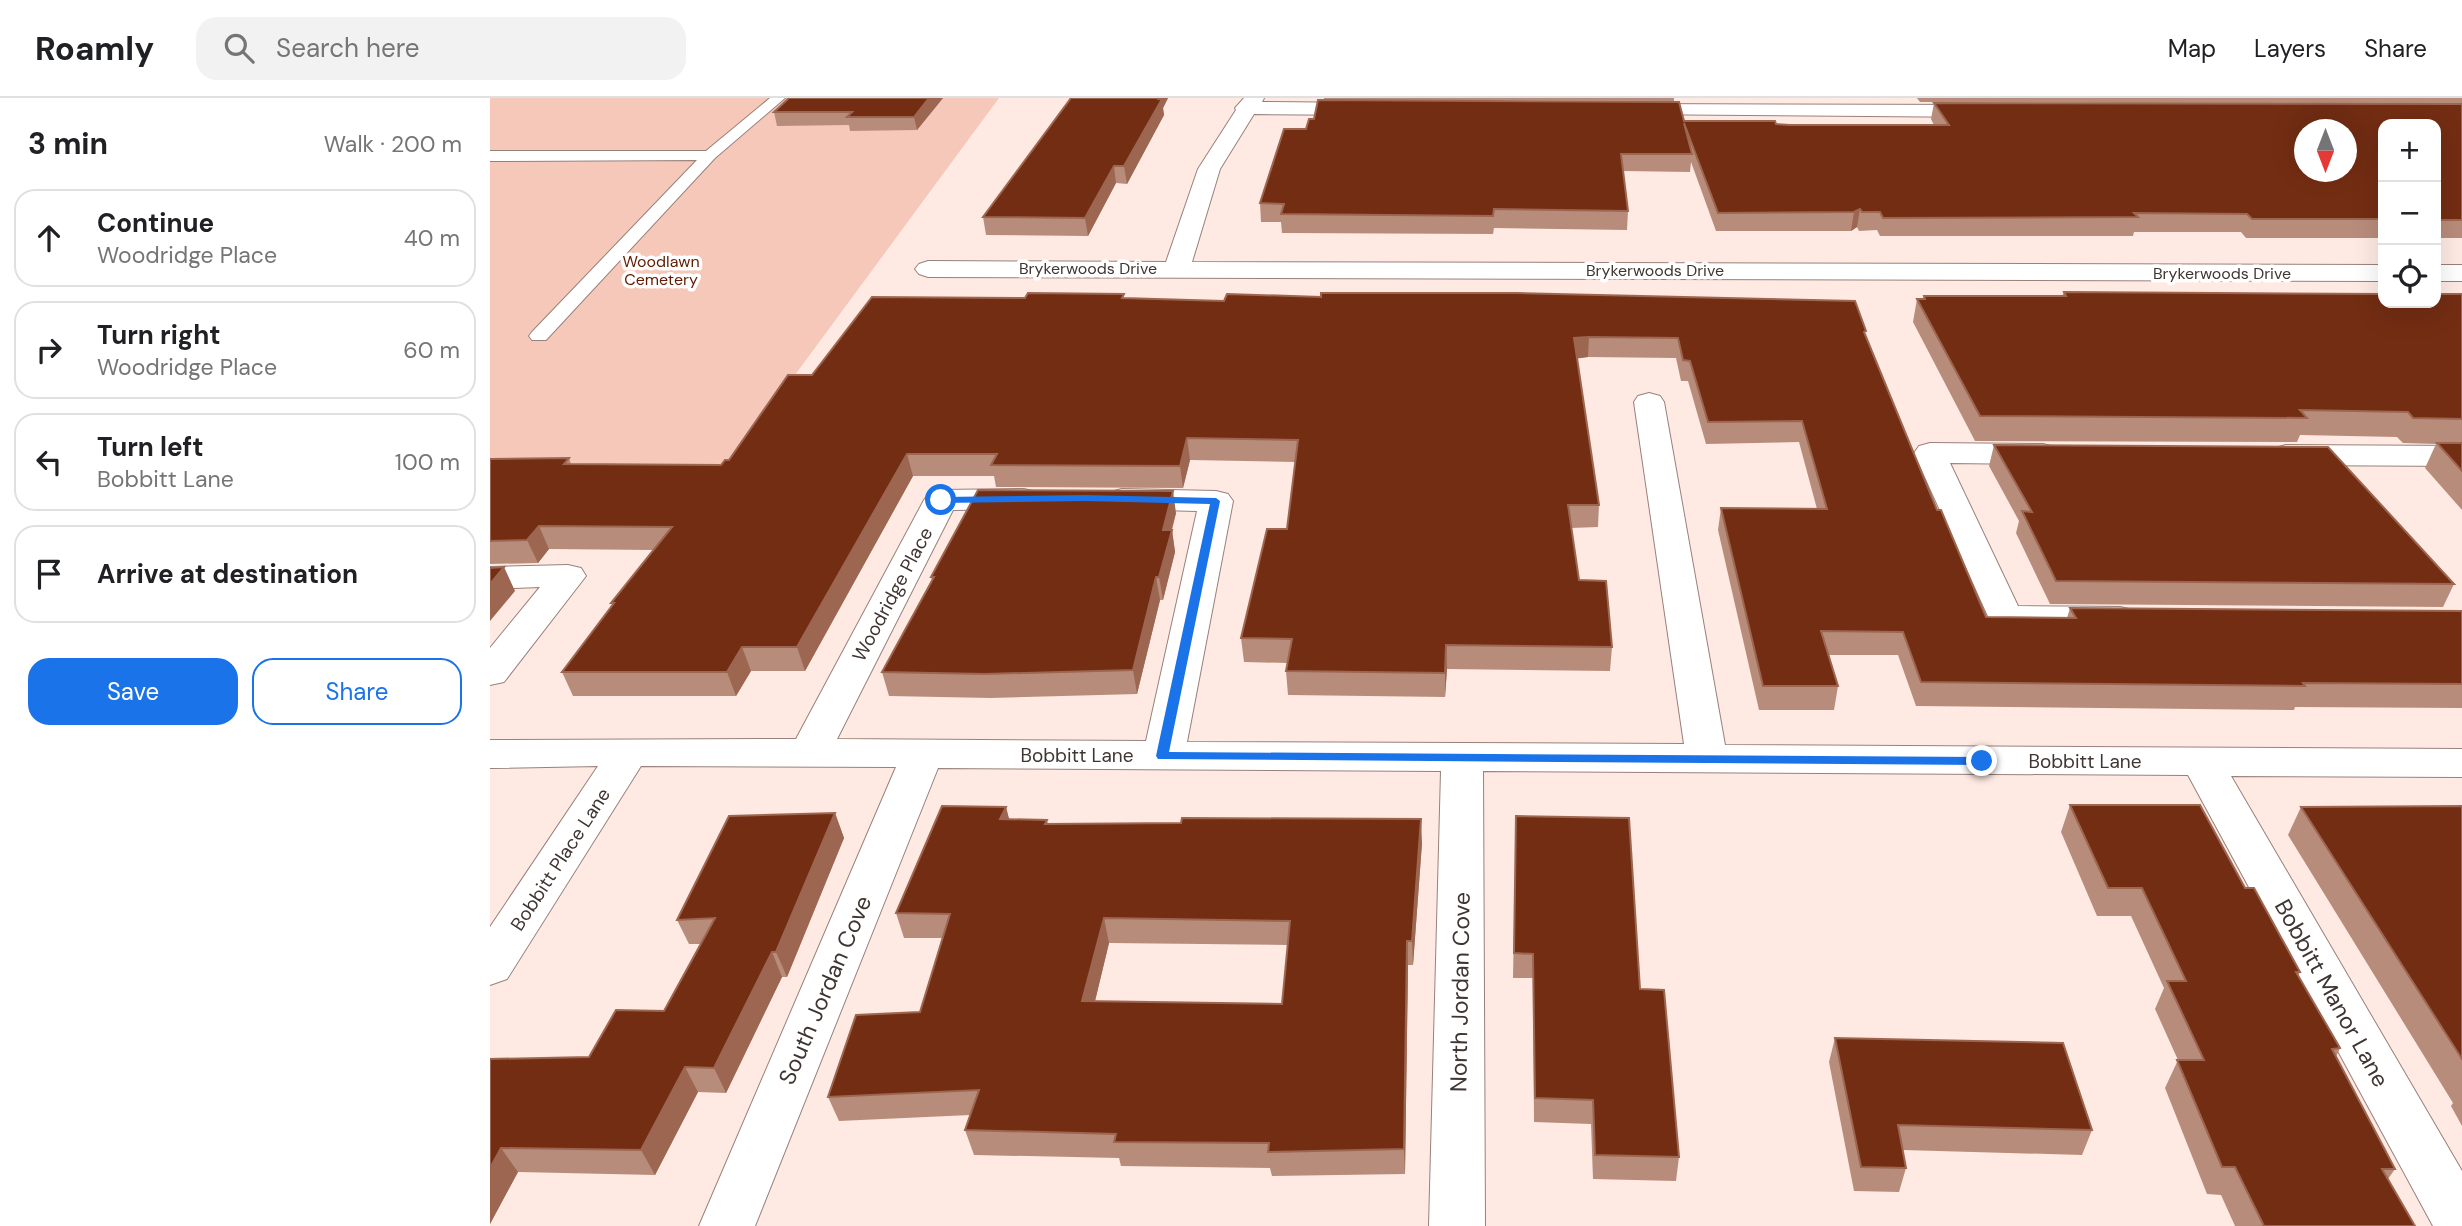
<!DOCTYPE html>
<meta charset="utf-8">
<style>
:root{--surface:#fff;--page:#f2f2f2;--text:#202124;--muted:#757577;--line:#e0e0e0;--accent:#1a73e8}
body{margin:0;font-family:"DM Sans",sans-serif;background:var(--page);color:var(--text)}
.controls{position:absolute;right:21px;top:21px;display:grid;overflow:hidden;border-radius:14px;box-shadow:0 7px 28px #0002}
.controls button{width:63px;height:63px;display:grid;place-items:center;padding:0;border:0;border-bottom:2px solid var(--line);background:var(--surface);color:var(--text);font:35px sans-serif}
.compass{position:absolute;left:1804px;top:21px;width:63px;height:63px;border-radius:50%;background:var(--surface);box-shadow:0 7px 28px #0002;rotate:180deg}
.stop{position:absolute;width:21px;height:21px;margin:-16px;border:5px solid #1a73e8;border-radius:50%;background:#fff}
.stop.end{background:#1a73e8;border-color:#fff;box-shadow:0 2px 7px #0008}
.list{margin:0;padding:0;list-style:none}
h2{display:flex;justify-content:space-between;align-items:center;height:91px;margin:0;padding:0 28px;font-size:30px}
h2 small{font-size:23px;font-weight:400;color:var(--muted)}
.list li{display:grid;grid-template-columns:46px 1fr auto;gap:21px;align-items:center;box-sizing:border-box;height:98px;margin:0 14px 14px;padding:0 14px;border:2px solid var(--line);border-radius:21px}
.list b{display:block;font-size:26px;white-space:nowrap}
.list p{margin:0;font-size:23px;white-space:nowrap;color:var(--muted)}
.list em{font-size:23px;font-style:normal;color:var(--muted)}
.actions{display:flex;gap:14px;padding:21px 28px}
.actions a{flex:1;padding:16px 0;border:2px solid var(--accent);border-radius:21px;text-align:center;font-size:24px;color:var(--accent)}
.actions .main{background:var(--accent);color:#fff}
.icon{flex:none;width:38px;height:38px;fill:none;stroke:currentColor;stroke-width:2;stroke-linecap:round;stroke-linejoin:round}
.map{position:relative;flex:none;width:1972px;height:1128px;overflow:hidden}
header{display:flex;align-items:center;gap:42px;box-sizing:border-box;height:98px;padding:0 35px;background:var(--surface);border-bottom:2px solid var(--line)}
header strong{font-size:33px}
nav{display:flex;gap:38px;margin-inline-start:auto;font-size:24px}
.search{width:490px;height:63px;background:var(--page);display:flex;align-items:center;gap:18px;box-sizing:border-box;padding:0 24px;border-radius:21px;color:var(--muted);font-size:26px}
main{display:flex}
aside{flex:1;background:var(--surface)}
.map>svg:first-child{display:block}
.green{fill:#f6c8b9}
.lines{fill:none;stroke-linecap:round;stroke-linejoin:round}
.service-casing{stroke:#98817a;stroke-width:2}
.minor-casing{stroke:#98817a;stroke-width:2}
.service{fill:#fff;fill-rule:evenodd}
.minor{fill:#fff;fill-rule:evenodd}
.wall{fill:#b88c7b;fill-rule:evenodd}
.shaded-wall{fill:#9d6651}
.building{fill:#732d13;stroke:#9d6651;stroke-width:2;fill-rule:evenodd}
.route{fill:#1a73e8}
.labels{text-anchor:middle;stroke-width:7;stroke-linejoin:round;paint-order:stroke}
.far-park-label{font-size:16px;fill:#621b00;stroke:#fff}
.far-street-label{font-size:16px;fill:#3f3633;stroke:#fff}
.street-label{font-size:19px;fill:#3f3633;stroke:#fff}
.near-street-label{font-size:23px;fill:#3f3633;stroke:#fff}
</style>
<header>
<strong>Roamly</strong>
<div class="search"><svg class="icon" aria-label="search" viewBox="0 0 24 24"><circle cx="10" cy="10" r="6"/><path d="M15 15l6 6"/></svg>Search here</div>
<nav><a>Map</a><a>Layers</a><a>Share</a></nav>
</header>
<main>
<aside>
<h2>3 min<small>Walk · 200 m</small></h2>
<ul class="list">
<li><svg class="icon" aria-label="ahead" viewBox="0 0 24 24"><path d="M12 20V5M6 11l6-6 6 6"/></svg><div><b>Continue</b><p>Woodridge Place</p></div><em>40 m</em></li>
<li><svg class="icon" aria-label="right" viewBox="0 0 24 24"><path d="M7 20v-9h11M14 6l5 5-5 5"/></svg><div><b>Turn right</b><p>Woodridge Place</p></div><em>60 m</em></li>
<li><svg class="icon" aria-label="left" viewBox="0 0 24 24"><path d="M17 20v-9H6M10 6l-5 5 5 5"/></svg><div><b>Turn left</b><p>Bobbitt Lane</p></div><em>100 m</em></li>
<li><svg class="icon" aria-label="arrive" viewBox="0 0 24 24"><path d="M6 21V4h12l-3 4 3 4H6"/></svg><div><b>Arrive at destination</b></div></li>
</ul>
<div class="actions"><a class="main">Save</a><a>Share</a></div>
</aside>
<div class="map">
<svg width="1972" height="1128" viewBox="0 0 1972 1128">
<rect width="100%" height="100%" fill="#feeae3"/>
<path class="green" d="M0,0H509L238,368L0,367Z"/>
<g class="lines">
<g class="service-casing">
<path id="service" d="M280,0H295L225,60L56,242H42L39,238L42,234L207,62L0,63V53H216Z"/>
</g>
<g class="minor-casing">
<path id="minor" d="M754,0H774L772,4L879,5L886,7L889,11L886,15L879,17L764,16L730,71L702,164L1893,167V183L438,179L429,176L425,171L429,166L438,163L676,164L708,71L746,12L745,10Z
M1139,6L1495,7L1502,9L1505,13L1502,17L1495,19L1132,16L1129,12L1132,8Z
M1946,167H1972V183H1946Z
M1159,295L1170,298L1174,304L1235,647L1972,651V679L1741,678L1972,1073V1128H1943L1698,677L993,673L995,1128H939L951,673L448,670L265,1128H209L406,669L151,668L17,881L0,887V829L108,668L0,670V642L306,641L434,402L439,395L451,392L534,391L546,394L551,401L546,408L534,411L463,412L347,641L656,643L707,413L632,411L620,408L615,401L620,394L632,391L726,393L738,396L743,403L697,644L1194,646L1144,304L1148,298Z
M1440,345L1553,346L1564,349L1569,356L1564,363L1553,366L1460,365L1528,508L1630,509L1643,512L1649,520L1643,528L1630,531L1515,530L1502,527L1424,355L1429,348Z
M1796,347L1972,348V368L1796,367L1785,364L1780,357L1785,350Z
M78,467L91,470L96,478L14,584L0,587V550L50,489L0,491V469Z"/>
</g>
<use href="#service" class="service"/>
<use href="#minor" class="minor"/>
</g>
<path class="wall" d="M299,0H453L427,32L360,33L359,27L287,28L284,14Z
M581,0H678L673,10L674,17L637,86L626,85L598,138L496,137L493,119Z
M834,0H1184V3L834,2Z
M1427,0H1972V140H1946V26H1893V140H1756L1751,134H1644L1643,138H1390L1387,132L1369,133L1367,129L1361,133H1226L1201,64L1200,74L1133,73L1138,113L1137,132L1004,130L1003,136L792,135L791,124H771L770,105L1194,23L1300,27H1444L1441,21L1444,5L1871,6L1430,4Z
M1574,194L1972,196V412L1935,370L1946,346L1913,345L1907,339L1810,337L1807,344L1485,343L1423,224L1427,201H1433L1434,198H1572Z
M635,200L1376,238L1447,412L1496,519L1577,520L1580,510L1972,513V610L1805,609L1804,612L1426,608L1408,557H1339L1348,588L1344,612H1269L1228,432L1231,410L1327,411L1309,344L1216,346L1198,283H1191L1186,260L1098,259L1087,260L1109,407L1108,429L1081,430L1089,482L1122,549L1120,573L957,571L955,599L798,597L796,573L797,565L754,564L751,540L797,431L805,364L700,362L693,390L506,389L504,378H423L315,573H261L246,598H83L72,574L122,507L121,505L164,452L59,451L48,465L0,466V361L79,360L81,366L231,367L239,362L322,277Z
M1504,347L1964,486L1953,509L1560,506L1526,435L1529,423L1499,368Z
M686,415L682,432L685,454L673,502H670L647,596L501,600L399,598L392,574L442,482L441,479Z
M1580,707L1755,790L1810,874L1808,878L1850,950L1846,959L1905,1071L1898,1081L1925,1128H1745L1731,1097L1717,1096L1675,990L1688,962L1665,911L1674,890L1641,818H1607L1571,734Z
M1972,708V1028L1961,1008L1963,1005L1798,737L1811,709Z
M516,709L519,721L557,722L558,726L932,745L923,867H918L915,1076L782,1078L780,1070L631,1068L629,1060L484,1057L475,1032L480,1017L349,1023L338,999L430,914L452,840H414L406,815ZM619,845L798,847L792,906L605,903Z
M345,715L354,740L297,879H292L236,995L208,994L165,1077L28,1074L0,1126V961L99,959L174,913L211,846H199L187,822Z
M1026,718L1150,891L1189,1059L1186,1083L1103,1081L1101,1026L1044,1024L1043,880H1023Z
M1345,940L1602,1032L1592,1057L1413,1052L1416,1070L1409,1094L1364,1093L1339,964Z"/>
<path class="shaded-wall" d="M439,0H453L427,32L424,19Z
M668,0H678L673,10L674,17L637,86L634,68Z
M624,68L626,85L598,138L595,120Z
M1370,111L1367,129L1361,133L1364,114Z
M1099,239L1098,259L1084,261V240Z
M697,340L700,362L693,390L690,368Z
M417,356L423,378L315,573L307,549Z
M683,393L686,415L676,453L682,432L685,454L673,502L669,479L673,432Z
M49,428L59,451L48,465L37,442Z
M14,469L25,493L0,523V486Z
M666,479L670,502L647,596L643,572Z
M956,547L957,571L955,599V575Z
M252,549L261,573L246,598L237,574Z
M516,709L522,733L510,721Z
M345,715L354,740L297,879L286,854Z
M931,721L932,745L923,867L922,843Z
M614,820L619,845L599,928L592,903Z
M917,843L918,867L915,1076L914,1051Z
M282,854L292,879L236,995L224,970Z
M195,969L208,994L165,1077L151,1052Z
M11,1050L28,1074L0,1126V1070Z"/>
<path class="building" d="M299,0H439L424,19H357L362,14H284Z
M581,0H668V1H672L634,68H624L595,120L493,119Z
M828,2L1189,4L1194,23H1285L1286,26L1300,27H1459L1444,5L1972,6V122H1946V26H1893V121H1762L1757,116L1644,115L1648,119L1393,120L1390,114H1372L1370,111L1364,114L1228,115L1194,25L1202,56H1131L1138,113L1004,111L1003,118L791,116L794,106L770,105L794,31H816L819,21H824ZM1815,32H1857V74H1815Z
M1574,194L1893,196V205H1946V196H1972V321L1923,320L1918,314L1810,312L1817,320L1490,318L1427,201H1435L1434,198H1576Z
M538,195L634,196L632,200L734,203L737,196L831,199V195H1027L1365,203L1376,233L1374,234L1447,412H1451L1496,519L1586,520L1580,510L1972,513V586L1813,585L1815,588L1431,584L1413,534L1331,533L1348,588H1273L1231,410L1337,411L1312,323L1218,324L1200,263L1193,262L1188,240L1099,239L1084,240L1109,407H1078L1089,482L1116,483L1122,549L956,547L955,575L796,573L802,541L751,540L777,431H797L808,342L697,340L690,368L501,367L507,356H417L307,549H252L237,574H72L124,505H121L182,429L49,428L37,442L0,443V361L79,360L74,366L231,367L235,362H239L298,277H322L382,199L535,200Z
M1947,345H1972V373Z
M1504,347L1838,349L1964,486L1566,483L1532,413L1542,414Z
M488,392L683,393L673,432H682L669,479H666L643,572L495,576L392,574L444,479H441Z
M14,469L0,486V470Z
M1580,707H1710L1755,790H1764L1810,874H1806L1850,950L1842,951L1905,1071H1892L1925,1128H1774L1745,1069H1732L1687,962H1714L1677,883H1696L1652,790H1618Z
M452,708L516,709L510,721L557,722L555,726L691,725L692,720L931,721L922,843H917L914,1051L778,1054L779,1045L624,1044L626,1036L475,1032L489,992L338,999L366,917L430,914L460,816L406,815ZM614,820L800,823L792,906L592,903Z
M1972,708V961L1811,709Z
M345,715L286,854H282L224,970L195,969L151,1052L11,1050L0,1070V961L99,959L126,912L174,913L225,820L187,822L239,718Z
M1026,718L1139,720L1150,891L1174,892L1189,1059L1105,1057L1103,1002L1045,1000L1043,856L1024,855Z
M1345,940L1573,945L1602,1032L1408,1027L1416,1070L1371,1069Z"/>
<path class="route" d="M594,397L726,400L730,403L679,654L1492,659L1498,663L1492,667L668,661L666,658L720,406L594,403L451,405L446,402L451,399Z"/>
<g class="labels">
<g class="far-park-label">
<text x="171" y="169">Woodlawn<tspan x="171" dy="18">Cemetery</tspan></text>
</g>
<g class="far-street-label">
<text x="598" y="176">Brykerwoods Drive</text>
<text x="1165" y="178">Brykerwoods Drive</text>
<text x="1732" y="181">Brykerwoods Drive</text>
</g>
<g class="street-label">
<text transform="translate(402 496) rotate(-62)" y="7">Woodridge Place</text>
<text x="587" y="664">Bobbitt Lane</text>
<text x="1595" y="670">Bobbitt Lane</text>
<text transform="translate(70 761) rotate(-57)" y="7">Bobbitt Place Lane</text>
</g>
<g class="near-street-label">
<text transform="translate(335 892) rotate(-67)" y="8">South Jordan Cove</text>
<text transform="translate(970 894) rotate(-89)" y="8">North Jordan Cove</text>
<text transform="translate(1842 895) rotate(61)" y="8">Bobbitt Manor Lane</text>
</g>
</g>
</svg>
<div class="controls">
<button>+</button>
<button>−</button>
<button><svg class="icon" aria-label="locate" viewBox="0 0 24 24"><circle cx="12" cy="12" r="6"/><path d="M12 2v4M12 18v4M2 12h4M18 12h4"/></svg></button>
</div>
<svg class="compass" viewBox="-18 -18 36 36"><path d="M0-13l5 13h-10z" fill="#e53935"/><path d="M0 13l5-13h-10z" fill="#757577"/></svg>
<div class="stop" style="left:451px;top:402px"></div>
<div class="stop end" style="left:1492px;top:663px"></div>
</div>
</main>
